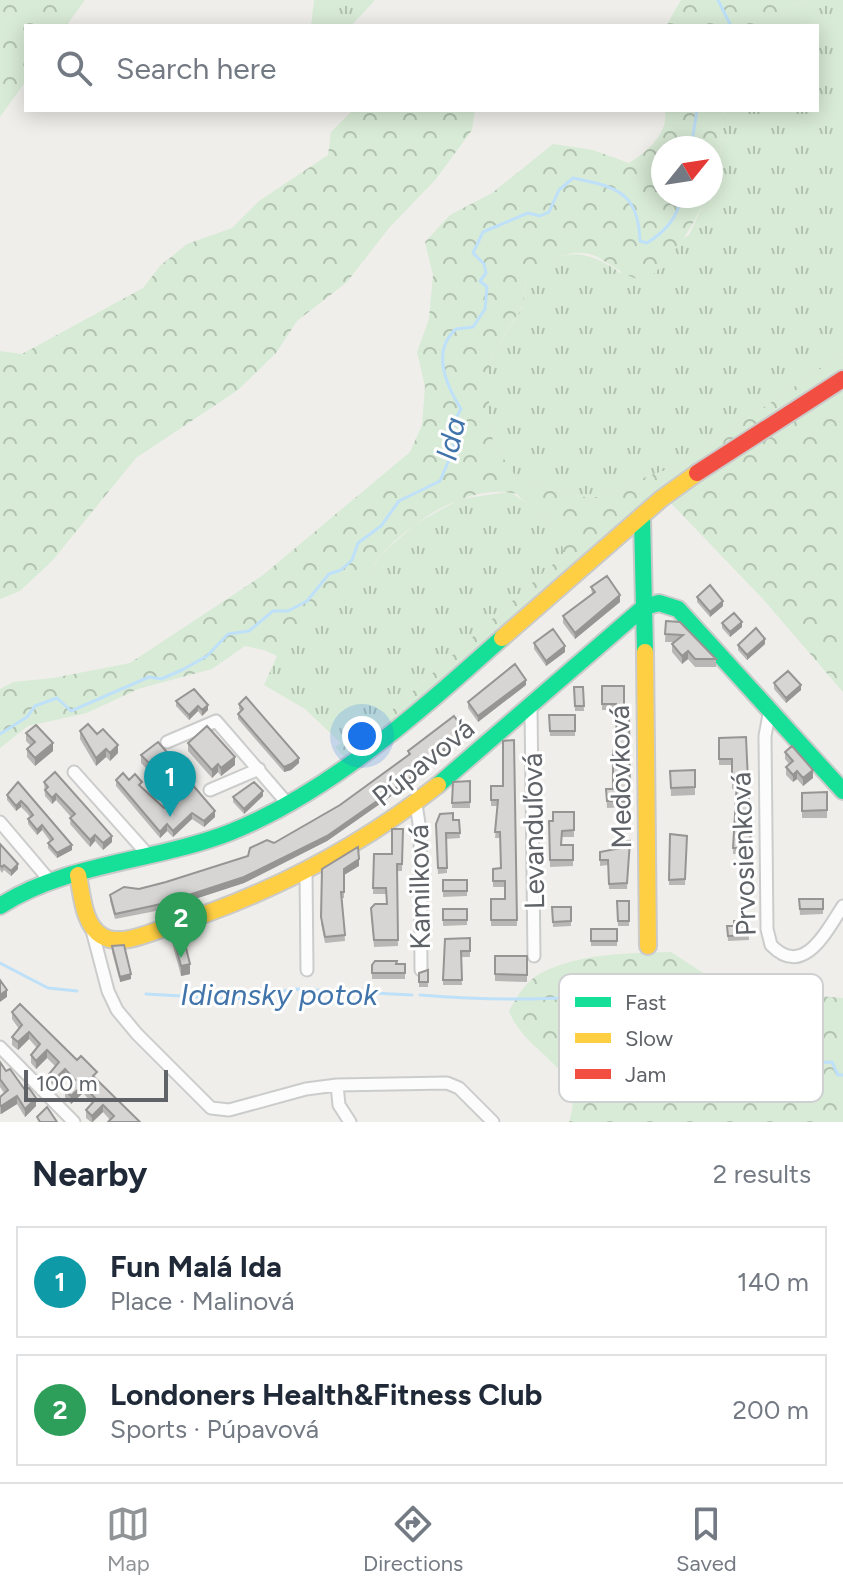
<!DOCTYPE html>
<meta charset="utf-8">
<style>
:root{--surface:#fff;--page:#f6f6f7;--text:#1f2937;--muted:#747a83;--line:#e0e1e3;--accent:#919496}
body{margin:0;font-family:Figtree,sans-serif;background:var(--page);color:var(--text)}
.compass{position:absolute;left:651px;top:136px;width:72px;height:72px;border-radius:50%;background:var(--surface);box-shadow:0 4px 20px #0003;rotate:60deg}
.scale{position:absolute;left:24px;bottom:20px;width:144px;box-sizing:border-box;padding-left:8px;border:4px solid #5f6368;border-top:0;font-size:22px;line-height:28px;white-space:nowrap;color:#5f6368;-webkit-text-stroke:6px #fff;paint-order:stroke}
.you{position:absolute;left:362px;top:736px;width:28px;height:28px;margin:-20px;border:6px solid #fff;border-radius:50%;background:#1a73e8;box-shadow:0 0 0 12px #1a73e833}
.badge{display:grid;place-items:center;width:52px;height:52px;border-radius:50%;background:var(--accent);color:#fff;font-size:26px;font-weight:700}
.pin{position:absolute;translate:-50% -66px;filter:drop-shadow(0 2px 4px #0008)}
.pin::after{content:'';position:absolute;top:42px;width:28px;height:24px;background:inherit;clip-path:polygon(0 0,100% 0,50% 100%)}
.list{margin:0;padding:0;list-style:none}
h2{display:flex;justify-content:space-between;align-items:center;height:104px;margin:0;padding:0 32px;font-size:34px}
h2 small{font-size:26px;font-weight:400;color:var(--muted)}
.list li{display:grid;grid-template-columns:52px 1fr auto;gap:24px;align-items:center;box-sizing:border-box;height:112px;margin:0 16px 16px;padding:0 16px;border:2px solid var(--line);border-radius:0px}
.list b{display:block;font-size:30px;white-space:nowrap}
.list p{margin:0;font-size:26px;white-space:nowrap;color:var(--muted)}
.list em{font-size:26px;font-style:normal;color:var(--muted)}
.icon{flex:none;width:44px;height:44px;fill:none;stroke:currentColor;stroke-width:2;stroke-linecap:round;stroke-linejoin:round}
.map{position:relative;flex:none;width:843px;height:1122px;overflow:hidden}
.search{position:absolute;background:var(--surface);box-shadow:0 4px 20px #0003;left:24px;right:24px;top:24px;height:88px;display:flex;align-items:center;gap:20px;box-sizing:border-box;padding:0 28px;border-radius:0px;color:var(--muted);font-size:30px}
.sheet{height:360px;background:var(--surface)}
nav{display:flex;justify-content:space-around;align-items:center;box-sizing:border-box;height:112px;border-top:2px solid var(--line);background:var(--surface);font-size:22px;color:var(--muted)}
nav a{display:grid;justify-items:center;gap:4px}
nav .on{color:var(--accent)}
.map>svg:first-child{display:block}
.grass{fill:url(#grass-tufts)}
.forest{fill:url(#forest-crowns)}
.lines{fill:none;stroke-linecap:round;stroke-linejoin:round}
.stream{stroke:#bfe0f9;stroke-width:3}
.street-casing{stroke:#cbcccc;stroke-width:15}
.fast-casing{stroke:#cacacb;stroke-width:20}
.slow-casing{stroke:#cacacb;stroke-width:20}
.jam-casing{stroke:#cacacb;stroke-width:20}
.street{stroke:#fdfcfc;stroke-width:11}
.fast{stroke:#16e098;stroke-width:16}
.slow{stroke:#ffcf43;stroke-width:16}
.jam{stroke:#f24e42;stroke-width:16}
.wall{fill:#b8b7b5}
.shaded-wall{fill:#969594}
.building{fill:#d6d5d3;stroke:#969594;stroke-width:2}
.labels{text-anchor:middle;stroke-width:6;stroke-linejoin:round;paint-order:stroke}
.street-label{font-size:28px;fill:#5f6368;stroke:#fff}
.water-label{font-size:30px;font-style:italic;fill:#4174aa;stroke:#fff}
.key{fill:#fff;stroke:#cfd0d2;stroke-width:2}
.key-label{font-size:22px;fill:#5f6368}
</style>
<div class="map">
<svg width="843" height="1122" viewBox="0 0 843 1122">
<defs>
<pattern id="grass-tufts" width="24" height="20" patternUnits="userSpaceOnUse" patternTransform="scale(2)"><rect width="24" height="20" fill="#d8ebd6"/><path d="M3 7l-1-3M5 7V3M7 7l1-3M15 17l-1-3M17 17v-4M19 17l1-3" fill="none" stroke="#b2c2b1"/></pattern>
<pattern id="forest-crowns" width="20" height="18" patternUnits="userSpaceOnUse" patternTransform="scale(2)"><rect width="20" height="18" fill="#d8ebd6"/><path d="M2 6a3 3 0 1 1 6 0M12 15a3 3 0 1 1 6 0" fill="none" stroke="#b2c2b1"/></pattern>
</defs>
<rect width="100%" height="100%" fill="#efeeea"/>
<path class="grass" d="M314,0H375L351,26H311Z
M807,0H843V354L675,467L634,481L610,495L589,498L543,488L516,478L494,444L489,426V361L523,306L526,277C559,248 585,247 620,273L689,235L707,196H711L719,167L724,110H817V26H775L787,9Z
M509,492C515,493 560,529 562,535C564,541 563,549 563,555L391,711L341,743L305,709L264,685L277,656L264,650L352,595L382,554L414,525L460,499Z"/>
<path class="forest" d="M0,0H85L66,26H26V81L0,117Z
M681,0H807L787,9L775,26H666Z
M353,110H475L472,130L436,179L389,228L347,282L297,321L276,353L238,390L136,458L52,561L20,591L0,599V351L22,354L143,288L160,266L187,244L232,228L259,201L328,155L331,132Z
M665,110H724L719,167L711,188V148H663V196H707C691,230 674,256 646,281C627,278 616,268 601,259C576,243 545,261 526,277L523,305L489,361V426L494,444L517,478L543,488L589,498L610,495L634,481L675,467L843,354V372L669,484L428,696L345,758L335,747L391,711L563,555C564,520 537,518 517,494C470,482 412,521 382,554C371,566 364,583 353,594C332,615 290,634 264,650L245,646L212,669L138,689L87,713L28,726L0,748V689L13,682L53,678L130,663L263,575L410,452L422,425L425,387L417,352L429,319L433,275L425,242L450,215L492,193L553,144L593,150L629,163C647,152 669,133 665,110Z
M843,388V692L762,598L666,498Z
M671,952L717,982L780,993L843,998V1122H569C588,1067 526,1056 509,1011C517,996 526,981 541,973C579,953 630,953 671,952Z"/>
<g class="lines">
<path class="stream" d="M718,0L731,26
M691,148L697,110
M0,734L27,717L35,706L57,698L71,711L149,677L161,679L182,670L207,656L228,634L249,631L273,611H288L307,601L329,574L341,570L352,560L358,543L381,526L399,501L440,481L454,448L453,423L461,409C446,385 431,351 456,329L473,327L485,309L487,287L480,281L486,273L484,264L473,253L483,232L528,213L540,216L549,212L559,190L573,178C617,187 638,192 640,241L647,243C666,231 677,218 682,196
M0,963L48,988L77,991
M146,994L235,999L295,989L412,995
M420,995C471,999 522,1001 573,997C594,996 609,976 630,976C666,977 736,1016 761,1040C767,1046 770,1053 777,1059L788,1058L790,1064L832,1062L838,1075H843"/>
<g class="street-casing">
<path id="street" d="M531,707L534,956
M770,709L765,736L767,929L771,945C804,979 827,930 843,906
M167,742L216,721L287,803
M74,772L150,857
M210,790L259,769
M416,804L420,830L421,970
M0,822L51,882
M306,873L307,970
M92,930L108,991L117,1010L137,1034L211,1108L229,1110L306,1089L337,1085L339,1105L350,1122
M0,1047L74,1122
M337,1085L447,1083L459,1088L493,1122"/>
</g>
<g class="fast-casing">
<path id="fast" d="M645,652L644,607L659,603L678,609L843,791
M438,785L644,607L642,516
M0,906C65,863 158,861 231,832C332,791 421,710 502,638"/>
</g>
<g class="slow-casing">
<path id="slow" d="M502,638L661,499L697,473
M645,652L648,946
M78,875C82,894 83,925 102,936C120,947 149,933 167,927C265,896 357,849 438,785"/>
</g>
<g class="jam-casing">
<path id="jam" d="M697,473L843,379"/>
</g>
<use href="#street" class="street"/>
<use href="#fast" class="fast"/>
<use href="#slow" class="slow"/>
<use href="#jam" class="jam"/>
</g>
<path class="wall" d="M591,587L620,602L575,639L563,623V616L592,594Z
M697,597L723,606L710,617L697,602Z
M666,621L716,659V667H695L688,659L682,664L672,652V644L674,642H665Z
M722,623L742,627L730,637L722,628Z
M534,643L565,652L546,666L534,649Z
M765,644L747,660L738,650V645Z
M774,683L801,690L786,703L774,689Z
M526,685L478,722L468,708V702Z
M602,686L624,715H629L630,807L607,808L606,789H613L617,750L616,710H602Z
M574,687H583L584,711H575Z
M194,689L208,710L202,716L198,711L189,720L176,706V701Z
M239,704L299,763L291,770L284,772L238,719V714L241,711L239,709Z
M549,715H575V736H550Z
M80,731L97,734L118,753L110,761L106,757L96,766L80,739Z
M26,733L53,751L35,766L27,757V749L31,746L26,741Z
M464,736L443,755L419,771L417,778L327,841L244,883L161,910L115,919L110,901V895L166,882L248,856L274,843L340,805L408,756V751Z
M746,737L751,854H733L736,789H732V765H719V738Z
M514,740L517,926H491V899H505V887H493V869L501,868L500,838H495L498,806H491V786H503Z
M158,742L174,768L165,777L156,767L150,772L141,763V755Z
M188,743L235,765L221,776L218,772L212,778L188,751Z
M785,752L813,778L803,786L797,779L793,782L786,775V767L789,764L785,759Z
M695,770V795L671,796L670,771Z
M116,780H129L142,788L164,808L175,798L173,793V787L215,817L204,827L192,819L173,837L167,831L160,838L116,786Z
M470,781V808H452L453,782Z
M18,782L72,850L57,858L48,848V843L50,841L42,830L37,835L28,824V819L30,817L27,813L21,807L16,811L7,800V795Z
M44,782L112,842L103,850L95,841L90,847L70,824L71,817L56,800L52,804L45,796Z
M827,792V818H802V793Z
M263,796L244,814L233,802V797Z
M574,812V837H562V845H573V866L550,867L549,821H553Z
M453,820H459L460,838L446,839L447,873L438,874L436,824Z
M403,829L402,871H397L398,946L374,947L371,915L387,904L386,894H373L374,854H392Z
M687,836L685,885H669V880Z
M630,841L627,889H609L608,865L600,866V852L621,848Z
M0,844L18,869L11,876L4,870L2,873L0,870Z
M359,866L344,875V898H342L345,941L325,943L321,923L322,869Z
M443,880H467V896L443,897Z
M799,899H823V914L800,915Z
M617,901H629V926H618Z
M552,907H571V926L553,927Z
M443,909H467V925L443,926Z
M748,921L749,940L728,941L727,926H734Z
M591,929H617V946H591Z
M172,931L187,949L190,974L181,976L172,942Z
M470,938V957H461L462,985H443V980Z
M112,946L131,979L120,982L112,952Z
M495,956H527V982L495,981Z
M405,964V979H372V965Z
M428,970V987H419V973Z
M12,1012L97,1080L140,1122L110,1120L103,1112L93,1122H91L86,1118V1110L92,1103L83,1093L71,1104L65,1097V1090L71,1083L65,1077L55,1087L49,1081V1074L55,1066L47,1058L36,1069L31,1063V1055L37,1048L29,1039L18,1050L12,1045V1037L19,1029L12,1019Z
M0,1062L6,1071L36,1106L25,1117L17,1104L1,1114H0V1097L4,1093L0,1087Z"/>
<path class="shaded-wall" d="M620,595V602L575,639V633Z
M723,601V606L710,617V612Z
M742,622V627L730,637V632Z
M765,639V644L747,660V655Z
M565,646V652L546,666V661Z
M688,651V659L682,664V656Z
M526,680V685L478,722V716Z
M801,685V690L786,703V698Z
M208,705V710L202,716V710Z
M198,706V711L189,720V715Z
M464,730V736L443,755L419,771L417,778L327,841L244,883L161,910V904L419,765Z
M53,743V751L35,766V758Z
M118,745V753L110,761V753Z
M106,749V757L96,766V758Z
M235,757V765L221,776V768Z
M299,758V763L291,770L284,772V767Z
M156,759V767L150,772V764Z
M174,760V768L165,777V769Z
M218,764V772L212,778V770Z
M813,770V778L803,786V778Z
M797,771V779L793,782V775Z
M263,791V796L244,814V809Z
M56,794V800L52,804V798Z
M21,801V807L16,811V806Z
M215,811V817L204,827V821Z
M192,813V819L173,837V831Z
M167,824V831L160,838V832Z
M42,825V830L37,835V830Z
M95,835V841L90,847V840Z
M112,836V842L103,850V843Z
M72,845V850L57,858V853Z
M359,859V866L344,875V869Z
M18,864V869L11,876V871Z
M190,964V974L181,976V966Z
M131,974V979L120,982V977Z
M7,990V997L0,1002V995Z
M29,1032V1039L18,1050V1042Z
M47,1050V1058L36,1069V1061Z
M65,1069V1077L55,1087V1079Z
M83,1085V1093L71,1104V1096Z
M17,1096V1104L1,1114V1106Z
M36,1098V1106L25,1117V1109Z
M103,1105V1112L92,1122V1116Z"/>
<path class="building" d="M607,576L620,595L575,633L563,616L595,592L591,587Z
M710,585L723,601L710,612L697,597Z
M734,613L742,622L730,632L722,623Z
M666,621L680,622L716,659H695L688,651L682,656L672,644L683,635L665,634Z
M756,628L765,639L747,655L738,645Z
M553,629L565,646L546,661L534,643Z
M515,664L526,680L478,716L468,702Z
M788,671L801,685L786,698L774,683Z
M602,686H624V715H629L630,801H607L606,789H613V750H617L616,704H602Z
M574,687H583L584,706H575Z
M194,689L208,705L202,710L198,706L189,715L176,701Z
M246,697L299,758L291,764L284,767L238,714L243,709L239,704Z
M549,715H575V731H550Z
M454,716L464,730L443,750L419,765L417,773L327,836L244,877L161,904L115,914L110,895L124,887L139,889L166,882L248,856L250,848L267,840L274,843L340,805L410,754L408,751Z
M88,724L97,734L103,729L118,745L110,753L106,749L96,758L80,731Z
M36,725L53,743L35,758L27,749L35,742L26,733Z
M207,726L235,757L221,768L218,764L212,770L188,743Z
M746,737L751,848H733L737,782H732V759H719V738Z
M514,740L517,920H491V899H505V881H493V869L501,868L500,832H495L498,800H491V786H503V741Z
M158,742L174,760L165,769L156,759L150,764L141,755Z
M792,746L813,770L803,778L797,771L793,775L786,767L793,761L785,752Z
M695,770V787L671,788L670,771Z
M55,772L112,836L103,843L95,835L90,840L70,818L75,814L56,794L52,798L45,790L48,787L44,782Z
M123,773L129,780L135,774L142,782L139,785L164,808L177,796L173,787L185,776L215,811L204,821L192,813L173,831L167,824L160,832L116,780Z
M470,781V802L452,803L453,782Z
M18,782L72,845L57,853L48,843L53,839L42,825L37,830L28,819L33,815L27,807L21,801L16,806L7,795Z
M254,782L263,791L244,809L233,797Z
M827,792V810L802,811V793Z
M553,812H574V830L562,831L561,845H573V860H550L549,821H553Z
M453,813V820H459L460,833H446L447,868H438L436,824L440,814Z
M392,829H403L402,864H397L398,940H374L371,908L375,904H387L386,888H373L374,854H392Z
M670,834L687,836L685,879L669,880Z
M630,841L627,883L609,884L608,860H600V852L621,848V842Z
M0,844L18,864L11,871L4,865L2,867L0,865Z
M358,847L359,859L344,869V892H341L345,935L325,937L321,917L322,869Z
M443,880H467V891H443Z
M799,899H823V909H800Z
M617,901H629V921H618Z
M552,907H571V921L553,922Z
M443,909H467V920H443Z
M734,921H748L749,935L728,936L727,926H734Z
M185,928L187,939L184,940L190,964L181,966L172,931Z
M591,929H617V941H591Z
M470,938V951H461L462,980H443L445,939Z
M124,945L131,974L120,977L112,946Z
M495,956H527V975L495,974Z
M375,961H397L396,964H405V973H372V965Z
M428,970V982H419V973Z
M0,980L7,990L0,995Z
M20,1004L77,1060L81,1056L97,1072L93,1076L140,1122H108L114,1116L103,1105L92,1116L86,1110L96,1099L83,1085L71,1096L65,1090L75,1080L65,1069L55,1079L49,1074L59,1062L47,1050L36,1061L31,1055L40,1044L29,1032L18,1042L12,1037L22,1025L12,1012Z
M0,1062L6,1071L10,1069L25,1090L29,1088L36,1098L25,1109L17,1096L1,1106H0V1097L8,1090L0,1079Z
M47,1107L57,1122H40L37,1117Z"/>
<g class="labels">
<g class="street-label">
<text transform="translate(423 762) rotate(-39)" y="10">Púpavová</text>
<text transform="translate(620 777) rotate(-91)" y="10">Medovková</text>
<text transform="translate(533 831) rotate(-91)" y="10">Levanduľová</text>
<text transform="translate(743 854) rotate(-92)" y="10">Prvosienková</text>
<text transform="translate(419 887) rotate(-91)" y="10">Kamilková</text>
</g>
<g class="water-label">
<text transform="translate(451 439) rotate(-77)" y="10">Ida</text>
<text x="279" y="1005">Idiansky potok</text>
</g>
</g>
<rect x="559" y="974" width="264" height="128" rx="12" class="key"/>
<rect x="575" y="997" width="36" height="10" fill="#16e098"/>
<rect x="575" y="1033" width="36" height="10" fill="#ffcf43"/>
<rect x="575" y="1069" width="36" height="10" fill="#f24e42"/>
<g class="key-label">
<text x="625" y="1010">Fast</text>
<text x="625" y="1046">Slow</text>
<text x="625" y="1082">Jam</text>
</g>
</svg>
<svg class="compass" viewBox="-18 -18 36 36"><path d="M0-13l5 13h-10z" fill="#e53935"/><path d="M0 13l5-13h-10z" fill="#747a83"/></svg>
<div class="scale">100 m</div>
<div class="you"></div>
<div class="pin badge" style="left:170px;top:817px;background:#0f9aa8">1</div>
<div class="pin badge" style="left:181px;top:958px;background:#2e9e5b">2</div>
<div class="search"><svg class="icon" aria-label="search" viewBox="0 0 24 24"><circle cx="10" cy="10" r="6"/><path d="M15 15l6 6"/></svg>Search here</div>
</div>
<section class="sheet">
<h2>Nearby<small>2 results</small></h2>
<ul class="list">
<li><span class="badge" style="background:#0f9aa8">1</span><div><b>Fun Malá Ida</b><p>Place · Malinová</p></div><em>140 m</em></li>
<li><span class="badge" style="background:#2e9e5b">2</span><div><b>Londoners Health&amp;Fitness Club</b><p>Sports · Púpavová</p></div><em>200 m</em></li>
</ul>
</section>
<nav>
<a class="on"><svg class="icon" aria-label="map" viewBox="0 0 24 24"><path d="M3 6l6-2 6 2 6-2v14l-6 2-6-2-6 2zM9 4v14M15 6v14"/></svg>Map</a>
<a><svg class="icon" aria-label="directions" viewBox="0 0 24 24"><path d="M12 3l9 9-9 9-9-9zM9 14v-3h6M13 9l2 2-2 2"/></svg>Directions</a>
<a><svg class="icon" aria-label="saved" viewBox="0 0 24 24"><path d="M7 4h10v16l-5-4-5 4z"/></svg>Saved</a>
</nav>
